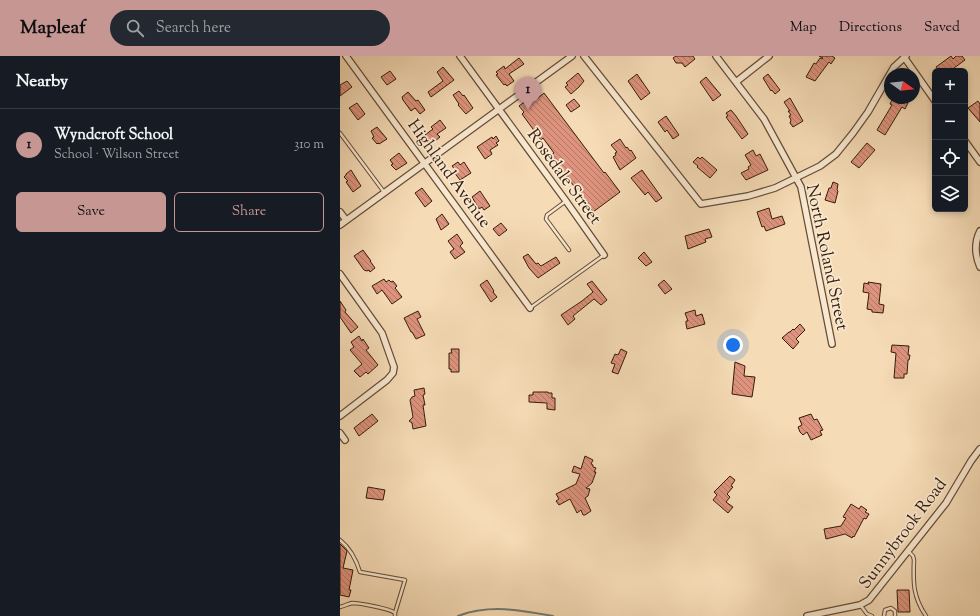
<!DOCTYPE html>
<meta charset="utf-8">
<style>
:root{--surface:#171b24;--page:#242831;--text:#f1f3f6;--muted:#9ea1a6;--line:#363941;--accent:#c59692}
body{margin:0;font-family:"Sorts Mill Goudy",serif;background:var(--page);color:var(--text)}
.controls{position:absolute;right:12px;top:12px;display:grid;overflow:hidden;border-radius:6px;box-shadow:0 2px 6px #0003}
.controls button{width:36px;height:36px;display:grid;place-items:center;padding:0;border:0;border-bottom:1px solid var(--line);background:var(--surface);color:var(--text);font:20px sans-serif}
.compass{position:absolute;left:544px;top:12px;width:36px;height:36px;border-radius:50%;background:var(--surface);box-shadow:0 2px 6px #0003;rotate:105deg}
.you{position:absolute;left:393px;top:289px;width:14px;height:14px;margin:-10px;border:3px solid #fff;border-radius:50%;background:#1a73e8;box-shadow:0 0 0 6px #1a73e833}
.badge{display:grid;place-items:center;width:26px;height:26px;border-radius:50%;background:var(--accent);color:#111;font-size:13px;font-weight:700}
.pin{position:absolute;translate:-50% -33px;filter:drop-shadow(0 1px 2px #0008)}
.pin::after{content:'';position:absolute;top:21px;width:14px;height:12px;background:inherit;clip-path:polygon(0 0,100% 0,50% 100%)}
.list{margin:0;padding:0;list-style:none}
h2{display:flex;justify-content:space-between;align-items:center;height:52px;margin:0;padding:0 16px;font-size:17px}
h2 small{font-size:13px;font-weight:400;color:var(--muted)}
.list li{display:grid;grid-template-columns:26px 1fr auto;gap:12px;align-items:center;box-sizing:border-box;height:72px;padding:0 16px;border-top:1px solid var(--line)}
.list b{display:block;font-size:15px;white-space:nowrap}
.list p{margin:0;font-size:13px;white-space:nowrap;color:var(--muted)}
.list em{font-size:13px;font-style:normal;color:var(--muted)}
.actions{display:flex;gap:8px;padding:12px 16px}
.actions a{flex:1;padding:9px 0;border:1px solid var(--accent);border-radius:6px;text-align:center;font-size:14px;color:var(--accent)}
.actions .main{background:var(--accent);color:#111}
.icon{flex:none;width:22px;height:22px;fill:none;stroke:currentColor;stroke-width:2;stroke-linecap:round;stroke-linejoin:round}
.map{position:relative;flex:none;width:640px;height:560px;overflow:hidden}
header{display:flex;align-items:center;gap:24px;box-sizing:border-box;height:56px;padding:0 20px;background:var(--accent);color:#111}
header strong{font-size:19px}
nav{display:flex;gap:22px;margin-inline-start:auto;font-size:14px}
.search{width:280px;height:36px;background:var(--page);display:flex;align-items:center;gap:10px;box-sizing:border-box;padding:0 14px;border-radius:22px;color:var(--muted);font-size:15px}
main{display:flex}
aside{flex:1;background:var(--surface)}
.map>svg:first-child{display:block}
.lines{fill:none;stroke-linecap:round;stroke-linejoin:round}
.stream{stroke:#747a71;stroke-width:2}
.building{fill:url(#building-back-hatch);stroke:#361c0c}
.service-casing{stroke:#664c36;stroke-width:4.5}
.minor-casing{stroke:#664c36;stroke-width:8}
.service{stroke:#f8e8d0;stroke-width:2.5}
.minor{stroke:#f8e8d0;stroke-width:5.5}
.labels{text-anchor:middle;stroke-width:3.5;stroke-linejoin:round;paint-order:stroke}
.street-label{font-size:17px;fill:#361c0c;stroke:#f8e8d0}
</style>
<header>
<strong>Mapleaf</strong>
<div class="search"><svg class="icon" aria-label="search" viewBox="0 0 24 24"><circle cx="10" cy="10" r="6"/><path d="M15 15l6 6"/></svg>Search here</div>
<nav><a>Map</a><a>Directions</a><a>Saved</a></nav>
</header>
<main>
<aside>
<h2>Nearby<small></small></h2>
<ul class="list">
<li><span class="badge">1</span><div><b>Wyndcroft School</b><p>School · Wilson Street</p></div><em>310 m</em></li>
</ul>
<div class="actions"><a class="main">Save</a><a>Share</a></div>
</aside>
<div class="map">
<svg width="640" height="560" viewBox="0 0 640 560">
<defs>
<pattern id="building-back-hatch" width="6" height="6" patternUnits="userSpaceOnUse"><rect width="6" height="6" fill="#dd937d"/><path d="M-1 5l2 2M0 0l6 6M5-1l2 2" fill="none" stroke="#b47765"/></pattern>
</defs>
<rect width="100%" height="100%" fill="#f5dbb6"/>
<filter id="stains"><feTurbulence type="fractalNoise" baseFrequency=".005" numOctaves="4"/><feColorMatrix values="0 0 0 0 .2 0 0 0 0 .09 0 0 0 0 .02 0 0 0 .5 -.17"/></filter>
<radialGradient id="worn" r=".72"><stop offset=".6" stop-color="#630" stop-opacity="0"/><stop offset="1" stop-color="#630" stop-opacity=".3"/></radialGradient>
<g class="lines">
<path class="stream" d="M118,560C149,548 181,554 213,560"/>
</g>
<path class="building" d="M336,0H353L355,3L345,11L342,7H336L333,2Z
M479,0H492L495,2L491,8L489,6L475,25L466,21L474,7L476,8L480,2L482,3L483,2Z
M611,0L613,3L616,0H622L625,4L610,15H599L596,11Z
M179,2L184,8L169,18L174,25L167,30L165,28L164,29L156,19L158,18L156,16L164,10L165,13Z
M103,11L114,24L91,41L88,36L103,25L97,16Z
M50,15L56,23L47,29L41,21Z
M238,17L244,25L239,31L231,38L225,31L228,29L226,27Z
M297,18L310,37L301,44L288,25Z
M428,18L440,34L435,38L432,34L431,35L423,22Z
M366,21L381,39L373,45L360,26Z
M7,25L12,31L0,40V29Z
M119,35L123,40L124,39L133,52L126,58L118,49L119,48L113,39Z
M68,36L76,45L78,44L85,54L80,58L75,52L71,55L63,44L62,41Z
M204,37L264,117L265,116L280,136L253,156L211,99L214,97L203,82L201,84L182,58L184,56L179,50L190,42L193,46Z
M450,42L463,65L453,71L450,67L451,64L449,60L451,59L448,55H450L444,46Z
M553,42H567L565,46L568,47L565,53L562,51L545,79L537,74L552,49L550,48Z
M234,43L240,50L231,56L226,49Z
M638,45L640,48V66L628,52Z
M17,47L25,58L18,64L9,52Z
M391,54L396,60L408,78L402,83L386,61L388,60L386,57Z
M326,60L339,79L333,83L327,74L325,76L318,66Z
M100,64L106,72L97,78L100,81L94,86L92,84L90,86L85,79L93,73L91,71Z
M37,71L47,83L39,88L38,87L37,88L32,82L34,81L31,75Z
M156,80L159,85L156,87L158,89L150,94L152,98L145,103L137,91L152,81L153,83Z
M280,83L286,92L287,91L290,95L291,94L296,102L280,114L273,101L276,99L275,97L277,96L271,89Z
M527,87L535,94L519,112L511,106Z
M413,94L416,100L420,98L428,114L406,124L401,117L409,113L408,111L411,109L405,99Z
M59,97L67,107L56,114L51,109L53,108L50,104Z
M358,101L360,103L362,101L377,114L370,122L357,111L358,110L353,106Z
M118,106L120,109L124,106L131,117L120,124L114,116L116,115L112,110Z
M11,114L21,130L13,136L6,126L8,125L4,121L6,119V118Z
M302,114L322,142L316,146L308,136L305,139L291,122Z
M493,126L498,128L497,134L498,135L495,147L485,144L489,132H491Z
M82,132L92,145L85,151L75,137Z
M140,135L150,150L144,154L142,151L139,153L132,141Z
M429,152L432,163L442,160L445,168L426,175L424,170L422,171L417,156Z
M102,158L109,168L101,174L96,163Z
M161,167L167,174L159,180L153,173Z
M369,173L372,181L365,183L366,186L348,193L345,180Z
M117,178L123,187L120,190L125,196L115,203L110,196L114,193L108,185Z
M23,194L31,205H30L35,212L30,216L29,214L27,215L24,214L14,200Z
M304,196L312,206L306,210L298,202Z
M188,198L196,208L198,207L201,210L216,201L220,207L198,222L189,212L183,201Z
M44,223L46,226L49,224L51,226L53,225L57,230L55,232L62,241L52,248L42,234L37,238L32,230Z
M147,224L154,235L153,236L157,241L151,246L140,229Z
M324,224L332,233L325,238L318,229Z
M252,225L267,244L261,249L254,243L233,260L235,263L228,269L221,259L242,245L253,236L247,228Z
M528,226L541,228L539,248L544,249L543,257L532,256V254L527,253L529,237L523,236L524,227L529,228Z
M0,245L6,254L5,256L18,271L11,277L0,261Z
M355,254L356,260L362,258L365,268L347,273L346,268V265H348L345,257Z
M78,255L81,261L77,263L85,279L76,283L72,276H71L64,262Z
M460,268L465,274L456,283L459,286L453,293L442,282L449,276H450L453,273L454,274Z
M19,280L22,285L23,283L29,292L26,294L38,309L28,318L26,316L20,321L14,315L22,308L10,294L14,291L11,286Z
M552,289L569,290L568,299H570L569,304H568L567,318H564V322H554L556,297L551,296Z
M111,293H119V316H111V313H109V297H112Z
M281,293L287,296L278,318L272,316L275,308L271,307L275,298L278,299Z
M395,306L405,310L404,320L415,321L412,341L392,338Z
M84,332L85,338L83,339L85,349H83L86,370L73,373L72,367L69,365L73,361L70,344L72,341L75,340L74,334Z
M193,336H208V337H212V342H215V354L207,353V347L189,346V339H193Z
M32,358L38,365L19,380L14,372Z
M471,358L474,364L477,363L483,374L480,375L482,379L471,384L467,376L463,379L460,376L458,371L462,369L459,362Z
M245,400L253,404L251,408L253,409V411L256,412L254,416H256L252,427L246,432L250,433L248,440L245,442L251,455L245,459H243L241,454L237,457L230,443L219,449L216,445L219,443L216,438L236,428L240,418L232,416L234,410L241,413Z
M390,420L395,424L391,430L393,431L387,438L390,441L386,446L393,451L388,457L373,444L377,439L374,436Z
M28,431L45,434L43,444L26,442Z
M511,448L519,453L521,450L527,454L525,456L529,458L526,463L524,462L514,481L513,480L512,482L505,478L486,483L484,473L501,470L506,462L503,461Z
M0,488L7,495L3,512L13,514L9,534H11L9,541L0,539Z
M557,534H569L570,556H558Z"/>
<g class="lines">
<g class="service-casing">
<path id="service" d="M0,77L44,136
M226,145L207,159L206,163L229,194
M190,252L264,199
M0,484C11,493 16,503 20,516L65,524L55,557
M568,495L573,500L574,504C573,527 573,541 586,560
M521,550L527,558L532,560
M0,551C4,550 8,548 12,547C20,547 51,553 55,557V560
M544,560L545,554L551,552L555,555V560"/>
</g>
<g class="minor-casing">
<path id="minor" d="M6,0L190,252
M120,0L226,145L264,199
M244,0L361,148L408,140L435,132L480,110L496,98L513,77L528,56L554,11L566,0
M376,0L424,63L461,131L492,288
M564,1L595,45
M396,26L429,0
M625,85L640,106
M0,156L6,164
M0,169L232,0
M640,175C634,187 635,199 640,211
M0,218L42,277L54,311L53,317L47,324L0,360
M0,377L5,384
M467,560L520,549L529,544L606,447L631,405L640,393"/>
</g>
<use href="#service" class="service"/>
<use href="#minor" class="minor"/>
</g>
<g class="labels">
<g class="street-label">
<text transform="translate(110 117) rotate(54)" y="6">Highland Avenue</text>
<text transform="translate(225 120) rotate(54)" y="6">Rosedale Street</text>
<text transform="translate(488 201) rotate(78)" y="6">North Roland Street</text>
<text transform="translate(562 477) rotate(-53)" y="6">Sunnybrook Road</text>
</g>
</g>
<rect width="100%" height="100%" filter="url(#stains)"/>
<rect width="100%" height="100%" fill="url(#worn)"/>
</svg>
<div class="controls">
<button>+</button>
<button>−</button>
<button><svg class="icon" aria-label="locate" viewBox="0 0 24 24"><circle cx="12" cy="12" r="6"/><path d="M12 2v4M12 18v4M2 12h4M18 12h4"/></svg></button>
<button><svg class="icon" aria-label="layers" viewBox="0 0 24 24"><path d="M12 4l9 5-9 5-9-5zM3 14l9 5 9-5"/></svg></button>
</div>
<svg class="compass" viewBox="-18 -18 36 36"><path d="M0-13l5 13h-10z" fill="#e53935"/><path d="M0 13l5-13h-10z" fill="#9ea1a6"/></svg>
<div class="you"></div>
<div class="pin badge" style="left:188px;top:54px">1</div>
</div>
</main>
